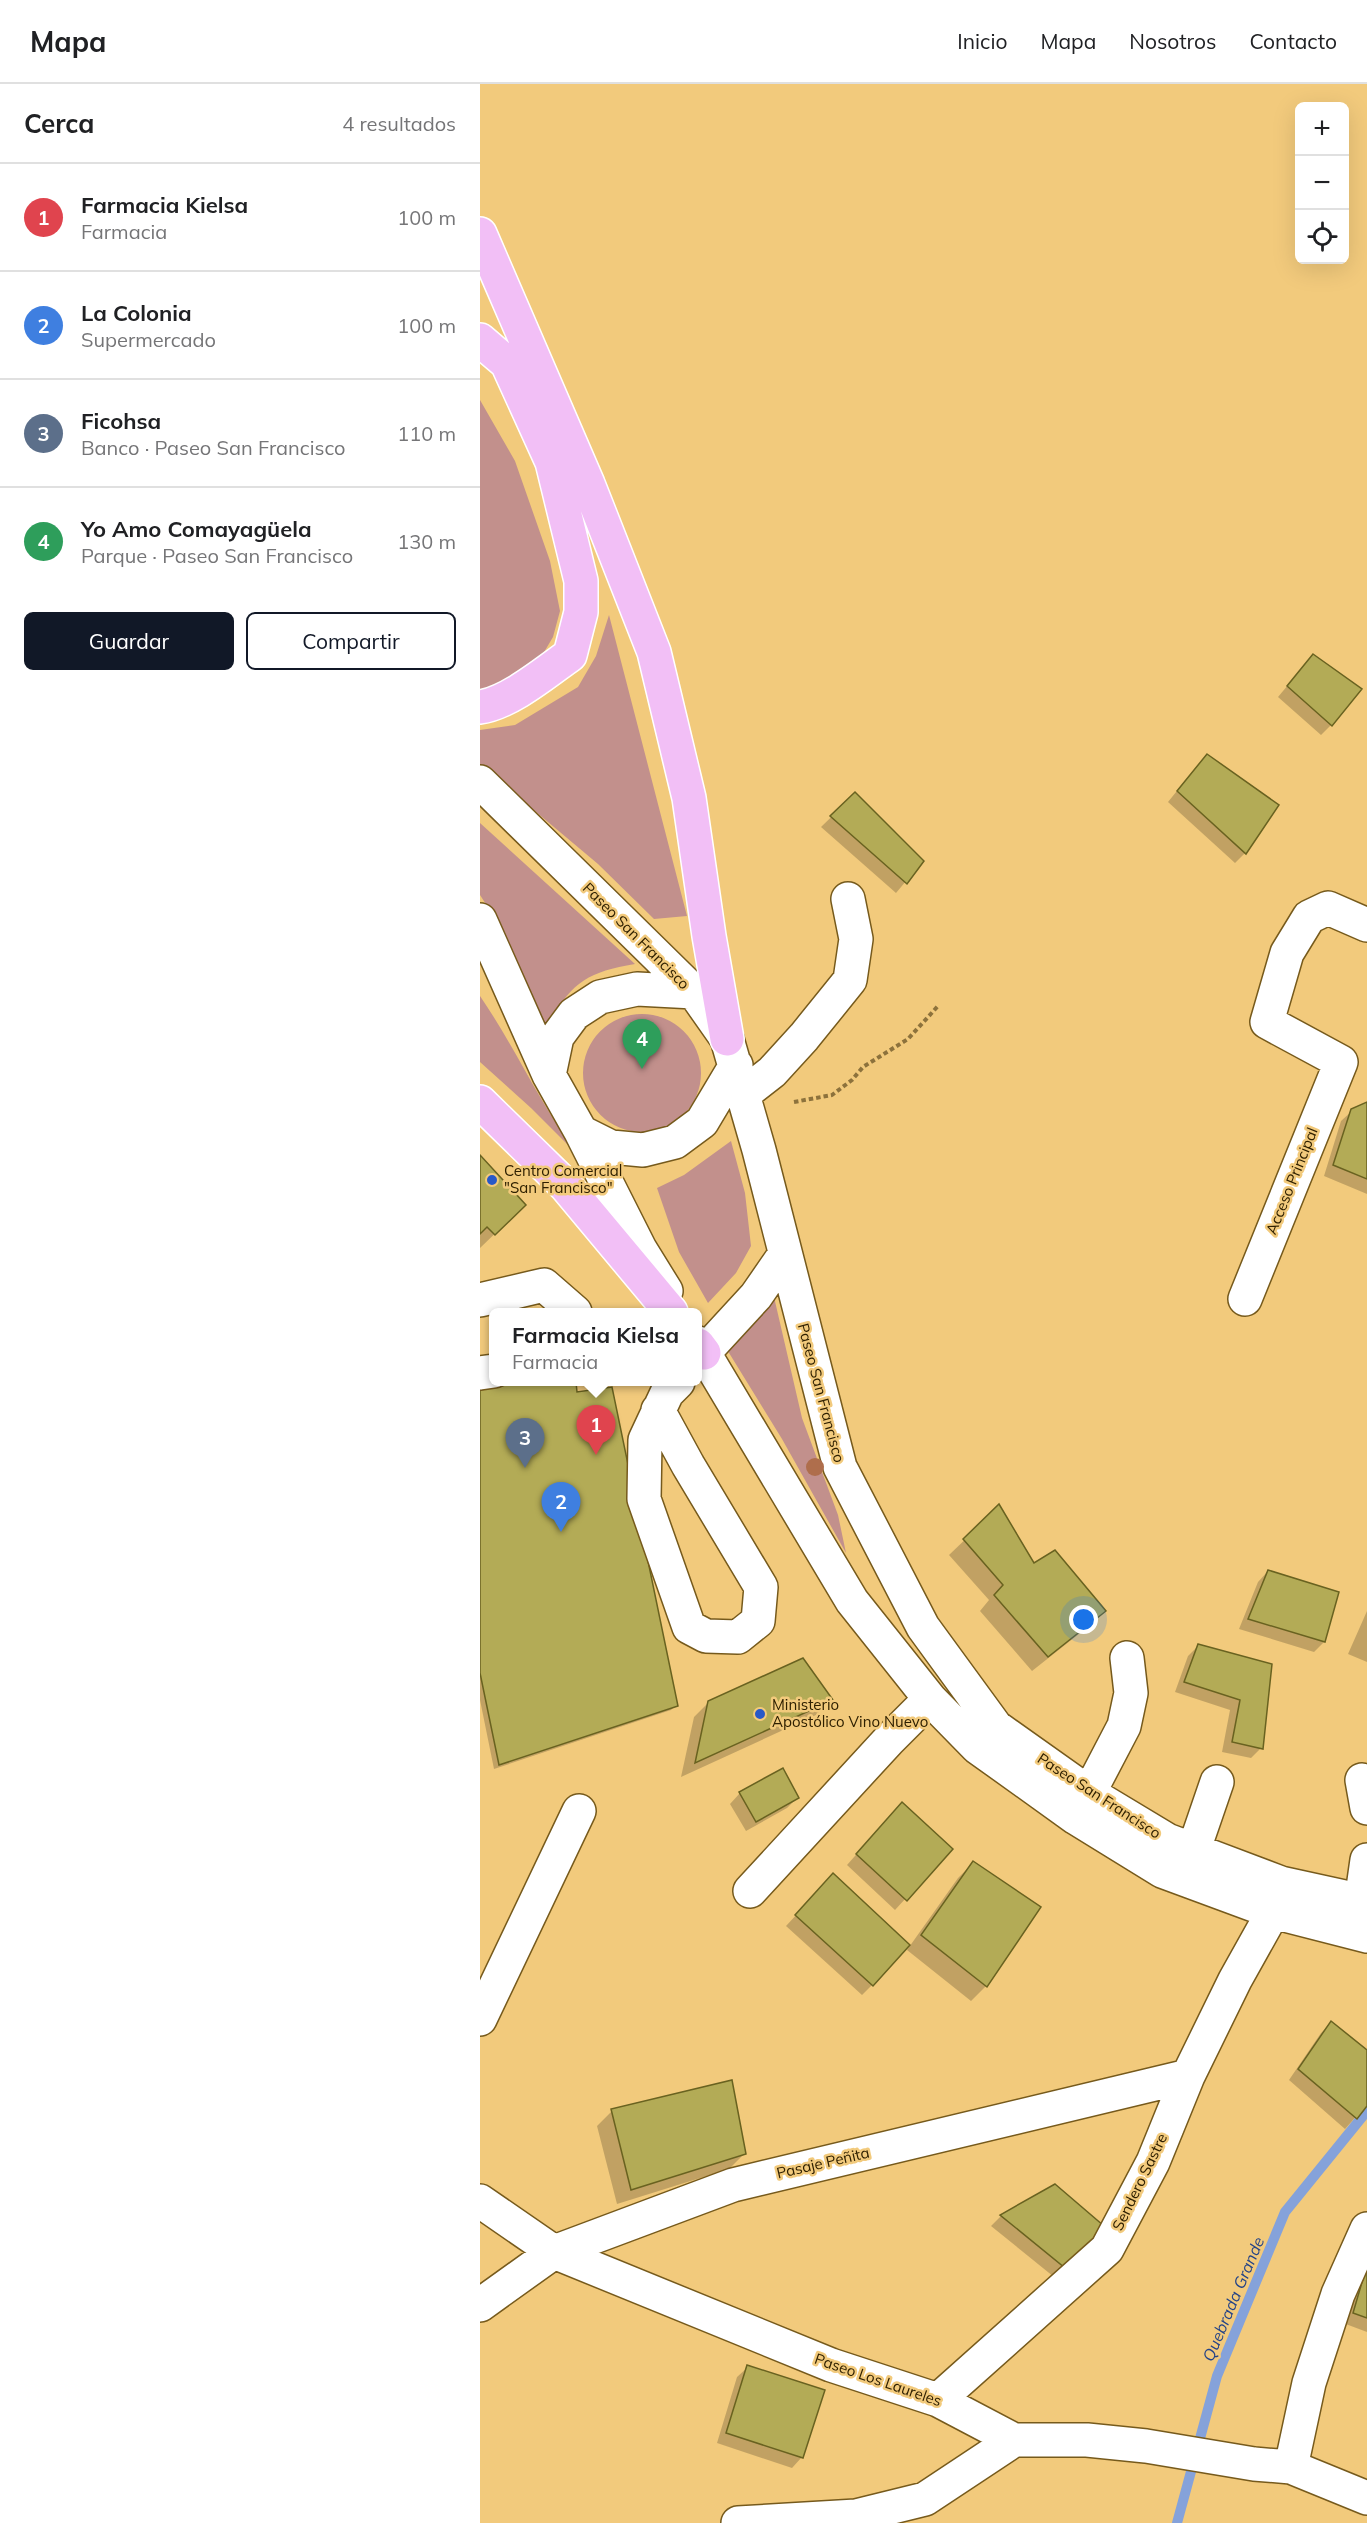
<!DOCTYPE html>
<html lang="es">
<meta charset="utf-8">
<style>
:root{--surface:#fff;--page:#f2f2f2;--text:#202124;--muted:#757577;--line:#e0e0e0;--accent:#111827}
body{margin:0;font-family:Mulish,sans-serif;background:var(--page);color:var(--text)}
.controls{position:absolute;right:18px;top:18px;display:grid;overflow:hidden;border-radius:9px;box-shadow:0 6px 24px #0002}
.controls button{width:54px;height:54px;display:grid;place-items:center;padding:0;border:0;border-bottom:2px solid var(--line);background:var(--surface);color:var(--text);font:30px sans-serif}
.you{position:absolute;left:604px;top:1536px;width:21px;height:21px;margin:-15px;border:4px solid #fff;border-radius:50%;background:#1a73e8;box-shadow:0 0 0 9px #1a73e833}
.badge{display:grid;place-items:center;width:39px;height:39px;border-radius:50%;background:var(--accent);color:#fff;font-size:20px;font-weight:700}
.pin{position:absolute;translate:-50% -50px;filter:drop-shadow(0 2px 3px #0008)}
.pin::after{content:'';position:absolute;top:32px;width:21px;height:18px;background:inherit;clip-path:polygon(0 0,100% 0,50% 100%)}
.popup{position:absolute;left:9px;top:1224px;width:213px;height:78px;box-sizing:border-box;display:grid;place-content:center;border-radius:9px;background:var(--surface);filter:drop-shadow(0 2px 4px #0005);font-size:20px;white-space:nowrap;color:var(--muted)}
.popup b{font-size:22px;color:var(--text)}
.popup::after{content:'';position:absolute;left:50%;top:100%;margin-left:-12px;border:12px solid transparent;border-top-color:var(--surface)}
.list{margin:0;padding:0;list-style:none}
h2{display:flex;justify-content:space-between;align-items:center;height:78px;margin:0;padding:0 24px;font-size:26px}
h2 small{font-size:20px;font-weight:400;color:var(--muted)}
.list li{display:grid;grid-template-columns:39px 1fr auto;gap:18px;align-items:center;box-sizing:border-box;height:108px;padding:0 24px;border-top:2px solid var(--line)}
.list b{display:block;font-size:22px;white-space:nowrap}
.list p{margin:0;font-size:20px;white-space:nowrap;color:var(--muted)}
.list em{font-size:20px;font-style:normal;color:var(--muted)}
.actions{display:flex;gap:12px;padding:18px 24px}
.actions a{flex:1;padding:14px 0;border:2px solid var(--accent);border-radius:9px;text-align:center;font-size:21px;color:var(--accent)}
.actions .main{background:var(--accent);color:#fff}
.icon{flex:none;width:33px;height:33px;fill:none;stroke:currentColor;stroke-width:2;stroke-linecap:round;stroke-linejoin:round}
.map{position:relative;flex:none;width:887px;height:2439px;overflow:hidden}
header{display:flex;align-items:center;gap:36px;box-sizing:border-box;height:84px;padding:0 30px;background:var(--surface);border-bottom:2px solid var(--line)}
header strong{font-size:28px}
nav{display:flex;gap:33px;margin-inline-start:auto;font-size:21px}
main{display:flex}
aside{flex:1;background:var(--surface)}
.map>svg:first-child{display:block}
.green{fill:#c2908c}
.shadow{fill:#0003}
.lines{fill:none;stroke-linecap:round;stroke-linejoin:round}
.stream{stroke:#85a2da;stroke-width:10}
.building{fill:#b3ab56;stroke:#696220;stroke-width:1.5}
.minor-casing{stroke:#765a1c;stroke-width:36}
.highway-casing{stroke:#fff;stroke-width:36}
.path{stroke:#8d723c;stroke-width:4;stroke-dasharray:4.5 3;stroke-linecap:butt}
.minor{stroke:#fff;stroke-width:33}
.highway{stroke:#f2bff6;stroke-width:33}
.tree{fill:#af6e4c}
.poi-dot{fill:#2859c7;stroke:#f2ca7c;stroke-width:2}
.labels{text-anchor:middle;stroke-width:5;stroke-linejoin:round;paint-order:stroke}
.street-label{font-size:15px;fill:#2f2000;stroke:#f2ca7c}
.poi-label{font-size:15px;fill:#2f2000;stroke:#f2ca7c;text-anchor:start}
.water-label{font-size:16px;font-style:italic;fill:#244387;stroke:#f2ca7c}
</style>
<header>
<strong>Mapa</strong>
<nav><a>Inicio</a><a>Mapa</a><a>Nosotros</a><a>Contacto</a></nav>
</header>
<main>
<aside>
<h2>Cerca<small>4 resultados</small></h2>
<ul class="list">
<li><span class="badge" style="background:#e0444e">1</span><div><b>Farmacia Kielsa</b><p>Farmacia</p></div><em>100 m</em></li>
<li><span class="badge" style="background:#3f7fe0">2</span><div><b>La Colonia</b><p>Supermercado</p></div><em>100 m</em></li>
<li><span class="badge" style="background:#5c6f8a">3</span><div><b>Ficohsa</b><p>Banco · Paseo San Francisco</p></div><em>110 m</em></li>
<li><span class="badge" style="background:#2e9e5b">4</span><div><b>Yo Amo Comayagüela</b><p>Parque · Paseo San Francisco</p></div><em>130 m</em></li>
</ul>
<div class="actions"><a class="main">Guardar</a><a>Compartir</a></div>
</aside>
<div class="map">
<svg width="887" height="2439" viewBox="0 0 887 2439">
<rect width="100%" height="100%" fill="#f2ca7c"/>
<path class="green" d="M0,316L35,377L70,477L80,527L73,553L60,575L10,605L0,606Z
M129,531L207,832L174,835L118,780L0,681V646L35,641L98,603L116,572Z
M0,739L155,880C105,888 89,901 66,945L11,828L0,811Z
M0,912C35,963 60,1020 97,1070L51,1024L0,978Z
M103 989a59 59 0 1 1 118 0a59 59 0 1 1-118 0Z
M251,1057L265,1109L271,1162L256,1189L228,1219L199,1168L177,1104L204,1091Z
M294,1213L322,1334L358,1431L366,1469L302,1355L246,1264L266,1248Z"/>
<path class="shadow" d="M823,583L851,641L841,651L798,613Z
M717,682L765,769L755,779L688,718Z
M375,710L442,778L416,809L341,743Z
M887,1020V1110L844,1092L861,1037L872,1027Z
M0,1073L26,1139L0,1164Z
M49,1298H94L96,1310L196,1621L191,1626L14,1685L0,1616V1308Z
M519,1423L553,1481L624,1527L609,1542L552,1587L500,1527L509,1516L469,1471Z
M788,1487L844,1558L834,1568L759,1545L778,1498Z
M887,1527V1578L868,1570Z
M718,1562L791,1581L781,1664L771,1674L742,1668L750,1626L695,1608L708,1572Z
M351,1616L336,1631L201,1693L214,1633L229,1618Z
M260,1709L317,1714L307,1724L266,1747L250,1720Z
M412,1730L471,1765L415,1826L367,1781Z
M493,1779L506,1902L491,1917L427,1866L478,1794Z
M343,1802L392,1901L382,1911L306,1842Z
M851,1939L887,1968V2020L865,2045L809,1996L841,1949Z
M132,2027L264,2070L249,2085L137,2120L117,2042Z
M521,2132L629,2148L579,2197L511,2142Z
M887,2169V2248L863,2239Z
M268,2283L322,2373L312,2384L237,2359L257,2293Z"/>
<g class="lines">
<path class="stream" d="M697,2439L737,2292L805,2128L887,2027"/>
</g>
<path class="building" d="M833,570L882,605L852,642L807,602Z
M727,670L799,721L766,770L697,707Z
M375,708L444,777L427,800L350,732Z
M887,1018V1095L853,1081L871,1025Z
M0,1071L46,1121L15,1151L7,1143L0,1150Z
M42,1298H96L97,1308L132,1303L198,1622L19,1681L0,1589V1306Z
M519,1420L554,1479L575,1466L626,1527L568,1573L514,1511L523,1501L483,1455Z
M788,1486L859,1508L845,1558L768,1535Z
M718,1560L792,1580L783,1665L752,1658L760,1616L704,1598Z
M323,1574L353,1616L215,1679L228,1617Z
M303,1684L319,1714L276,1738L259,1708Z
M422,1718L473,1765L427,1817L376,1770Z
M493,1777L561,1823L507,1903L441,1851Z
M353,1789L430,1861L393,1902L315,1831Z
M851,1937L887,1966V2022L877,2035L818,1985Z
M252,1996L266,2070L151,2106L131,2025Z
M575,2100L631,2148L590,2188L520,2131Z
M887,2181V2234L873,2229Z
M267,2281L345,2306L323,2374L246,2349Z"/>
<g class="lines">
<g class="minor-casing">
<path id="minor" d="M0,698L214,908L247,955L279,1066L360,1383L443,1543L516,1643L609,1709L687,1756L801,1799L887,1818
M0,836L69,991L101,1048L160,1165L186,1207
M69,991L77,953L94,930L120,913L157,905L214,908
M264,1010L292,988L324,953L370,896L376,855L368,815
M101,1048L131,1063L163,1066L195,1058L222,1038L256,981
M765,1215L861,978L787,938L807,869L829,833L848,824L887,841
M0,1216L64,1201L95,1228
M218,1259L372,1517L450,1615L497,1663L596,1734L682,1787L793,1828L887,1852
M218,1275L276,1212L305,1170
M0,1289L14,1287
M178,1326L208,1381L281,1503L278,1537L258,1553L226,1552L209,1543L164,1415L165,1356L187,1309L198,1298
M882,1696L887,1724
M609,1709L644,1642L651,1609L647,1574
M713,1768L737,1698
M270,1807L409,1656L450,1615
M878,1839L887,1776
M0,1935L99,1727
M0,2117L74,2168L351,2281L458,2316L534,2356H607L666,2362L774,2380L811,2383L887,2414
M0,2221L74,2168L253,2101L708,1992
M458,2316L627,2165L673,2078L708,1992L755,1896L793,1828
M811,2383L829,2299L858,2210L887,2145
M258,2439L376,2432L445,2415L534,2356"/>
</g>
<g class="highway-casing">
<path id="highway" d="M0,150L108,400L174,568L209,714L229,852L247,955
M0,256L27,279L72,378L101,497V528L90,571C66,588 29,619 0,623
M0,1018L85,1101L191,1228
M218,1261L224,1269"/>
</g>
<path class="path" d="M314,1018L352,1011L372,996L383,983L428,955L458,922"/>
<use href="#minor" class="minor"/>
<use href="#highway" class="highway"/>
</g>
<circle class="tree" cx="335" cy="1383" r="9"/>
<g class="poi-dot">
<circle cx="12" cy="1096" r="6"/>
<circle cx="280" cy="1630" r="6"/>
</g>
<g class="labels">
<g class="street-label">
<text transform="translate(156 852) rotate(45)" y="5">Paseo San Francisco</text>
<text transform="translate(812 1097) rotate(-68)" y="5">Acceso Principal</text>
<text transform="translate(341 1309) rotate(75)" y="5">Paseo San Francisco</text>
<text transform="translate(619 1712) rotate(33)" y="5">Paseo San Francisco</text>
<text transform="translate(343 2079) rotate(-13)" y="5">Pasaje Peñita</text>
<text transform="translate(660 2098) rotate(-64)" y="5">Sendero Sastre</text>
<text transform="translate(398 2296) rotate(19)" y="5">Paseo Los Laureles</text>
</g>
<g class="poi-label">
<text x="24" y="1092">Centro Comercial<tspan x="24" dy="17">"San Francisco"</tspan></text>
<text x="292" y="1626">Ministerio<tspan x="292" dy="17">Apostólico Vino Nuevo</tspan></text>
</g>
<g class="water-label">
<text transform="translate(753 2215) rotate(-67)" y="6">Quebrada Grande</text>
</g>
</g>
</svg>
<div class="controls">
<button>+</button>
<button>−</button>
<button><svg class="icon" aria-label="locate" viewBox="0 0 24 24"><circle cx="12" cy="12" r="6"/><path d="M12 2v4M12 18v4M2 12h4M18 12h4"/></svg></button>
</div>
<div class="you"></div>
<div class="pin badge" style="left:116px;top:1371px;background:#e0444e">1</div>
<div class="popup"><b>Farmacia Kielsa</b>Farmacia</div>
<div class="pin badge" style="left:81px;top:1448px;background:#3f7fe0">2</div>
<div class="pin badge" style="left:45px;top:1384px;background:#5c6f8a">3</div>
<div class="pin badge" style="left:162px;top:985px;background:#2e9e5b">4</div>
</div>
</main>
